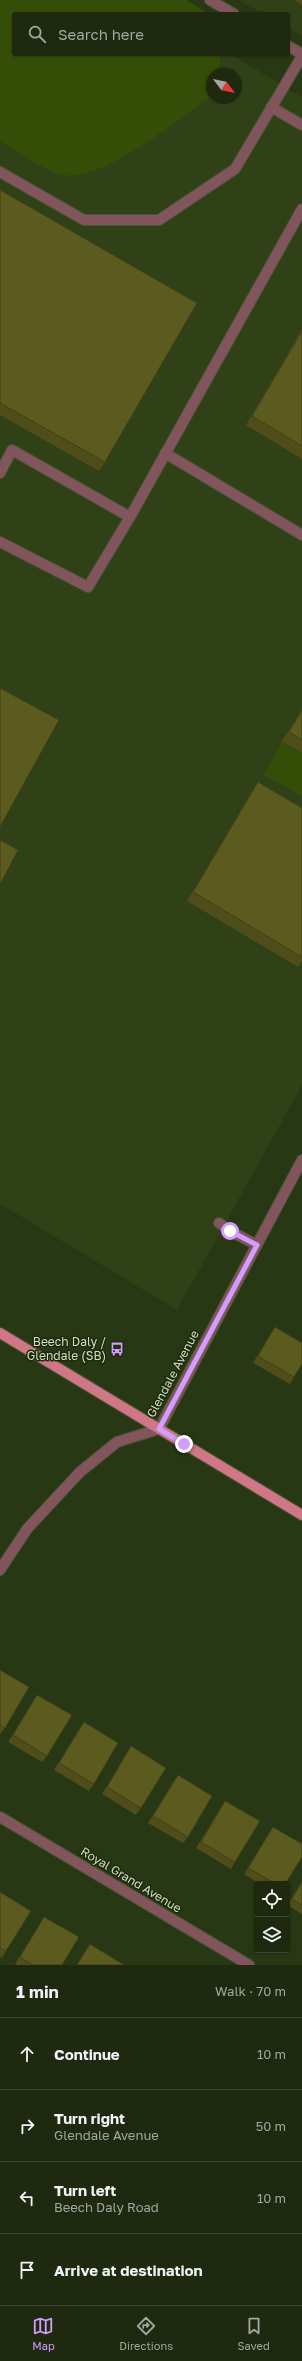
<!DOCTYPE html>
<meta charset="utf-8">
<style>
:root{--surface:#1e290f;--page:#2b351d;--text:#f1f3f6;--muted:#a1a69e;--line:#3c452f;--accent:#d19dfe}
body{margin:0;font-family:"Golos Text",sans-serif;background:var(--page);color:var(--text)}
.controls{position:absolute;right:12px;bottom:12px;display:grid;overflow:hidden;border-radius:4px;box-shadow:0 1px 3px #0004}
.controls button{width:36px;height:36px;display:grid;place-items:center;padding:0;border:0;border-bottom:1px solid var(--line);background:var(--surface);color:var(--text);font:20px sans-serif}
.compass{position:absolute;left:206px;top:68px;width:36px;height:36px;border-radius:50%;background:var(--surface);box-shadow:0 1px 3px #0004;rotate:122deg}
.stop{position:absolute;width:12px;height:12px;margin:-9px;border:3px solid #d19dfe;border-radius:50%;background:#fff}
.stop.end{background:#d19dfe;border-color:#fff;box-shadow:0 1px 4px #0008}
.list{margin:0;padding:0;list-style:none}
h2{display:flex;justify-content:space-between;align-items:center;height:52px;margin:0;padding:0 16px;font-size:17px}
h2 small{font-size:13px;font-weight:400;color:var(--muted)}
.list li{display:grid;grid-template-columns:26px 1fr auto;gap:12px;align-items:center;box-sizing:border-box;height:72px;padding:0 16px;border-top:1px solid var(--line)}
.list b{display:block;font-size:15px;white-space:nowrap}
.list p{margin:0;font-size:13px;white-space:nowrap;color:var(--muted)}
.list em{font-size:13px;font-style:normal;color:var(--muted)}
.icon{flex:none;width:22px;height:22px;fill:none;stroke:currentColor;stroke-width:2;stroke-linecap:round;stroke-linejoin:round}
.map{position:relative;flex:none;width:302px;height:1965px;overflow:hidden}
.search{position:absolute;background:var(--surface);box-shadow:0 1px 3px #0004;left:12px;right:12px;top:12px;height:44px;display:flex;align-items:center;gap:10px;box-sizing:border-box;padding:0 14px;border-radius:4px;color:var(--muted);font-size:15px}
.sheet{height:340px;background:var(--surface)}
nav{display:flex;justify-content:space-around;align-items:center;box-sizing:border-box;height:56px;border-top:1px solid var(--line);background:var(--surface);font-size:11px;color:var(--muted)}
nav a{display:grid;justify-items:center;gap:2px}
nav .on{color:var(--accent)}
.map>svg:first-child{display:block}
.built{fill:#304117;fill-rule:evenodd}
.green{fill:#354e07}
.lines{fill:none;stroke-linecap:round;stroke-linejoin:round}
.minor-casing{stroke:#475534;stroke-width:12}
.major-casing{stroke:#475534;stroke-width:12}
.minor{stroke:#82555d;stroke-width:10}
.major{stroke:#d07687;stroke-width:10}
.wall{fill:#4f4e1b}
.building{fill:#5c5b1f;stroke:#404016}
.route{stroke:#d19dfe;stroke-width:5}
.labels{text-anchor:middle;stroke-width:3;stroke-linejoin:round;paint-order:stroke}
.poi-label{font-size:12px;fill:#d2dcc8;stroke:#1e2c09;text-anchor:end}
.street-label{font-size:12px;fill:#d2dcc8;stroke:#1e2c09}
</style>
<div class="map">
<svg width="302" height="1965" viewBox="0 0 302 1965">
<rect width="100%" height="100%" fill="#283714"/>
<path class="built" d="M0,0L14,14V54H230L302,97V1085L177,1310L0,1204ZM212,74H236V98H212Z
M239,0H302V36L288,28V14H263Z"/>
<path class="green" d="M0,0H186L209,14H14V54H221L219,74H212V93L207,99C175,122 98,186 59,174C38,167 18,151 0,141Z
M282,741L302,753V796L264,775Z"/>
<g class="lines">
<g class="minor-casing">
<path id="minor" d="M210,0L234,14
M288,46L302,54
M271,107L302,125
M0,172L84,220H159L235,169L302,56
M165,453L302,535
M0,473L12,450L130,517
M0,542L88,587L130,517L302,209
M219,1223L230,1231L257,1245
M0,1570L27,1529L80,1472L117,1442L159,1429L302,1160
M0,1817L249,1965"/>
</g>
<g class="major-casing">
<path id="major" d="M0,1333L302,1515"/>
</g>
<use href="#minor" class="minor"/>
<use href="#major" class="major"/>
</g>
<path class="wall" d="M294,0H302V5Z
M0,190L105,462L99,471L0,415Z
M302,329V459L246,425Z
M302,709V753L282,741Z
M258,782L302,808V961L298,967L187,901L252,791Z
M275,1327L294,1377L290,1384L253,1363L270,1334Z
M0,1670L5,1728L0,1734Z
M37,1695L47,1756L42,1762L8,1742Z
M84,1722L94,1784L89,1791L54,1770L79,1729Z
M131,1746L141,1808L136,1815L102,1794L127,1753Z
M178,1775L188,1837L183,1843L148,1823L173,1782Z
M225,1801L235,1862L231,1869L196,1848L221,1807Z
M273,1827L285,1884H260L244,1874Z
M302,1881V1914L287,1905Z
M0,1892L6,1951L2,1958L0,1957Z
M44,1917L62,1965H17L15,1964Z
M90,1944L124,1965H77Z"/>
<path class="building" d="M0,190L197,303L105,462L0,403Z
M302,331V446L252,416Z
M0,688L59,720L0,827Z
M302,710V740L289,732Z
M258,782L302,808V957L193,892Z
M0,840L18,850L1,883H0Z
M275,1327L302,1343V1364L294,1377L258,1356Z
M0,1670L29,1687L5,1728L0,1725Z
M37,1695L72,1715L47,1756L13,1735Z
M84,1722L118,1743L94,1784L59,1763Z
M131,1746L166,1768L141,1808L107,1787Z
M178,1775L212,1796L188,1837L153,1816Z
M225,1801L260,1821L235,1862L201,1842Z
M273,1827L302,1844V1857L285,1884H276L248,1868Z
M302,1882V1905L292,1899Z
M0,1892L31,1911L6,1951L0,1948Z
M44,1917L79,1937L62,1965H33L20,1957Z
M90,1944L124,1965H77Z"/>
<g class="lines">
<path class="route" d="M184,1444L159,1429L257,1245L230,1231"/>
</g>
<defs>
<g id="bus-bare" transform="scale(1.08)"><path d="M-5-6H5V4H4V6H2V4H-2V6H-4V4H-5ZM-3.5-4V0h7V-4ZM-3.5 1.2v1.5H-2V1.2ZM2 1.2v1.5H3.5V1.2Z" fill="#d19dfe" stroke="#1e2c09" stroke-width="2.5" paint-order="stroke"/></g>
</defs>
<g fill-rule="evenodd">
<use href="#bus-bare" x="117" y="1349"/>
</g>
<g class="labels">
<g class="poi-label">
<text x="106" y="1346">Beech Daly /<tspan x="106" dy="14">Glendale (SB)</tspan></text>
</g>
<g class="street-label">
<text transform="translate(173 1374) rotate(-62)" y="4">Glendale Avenue</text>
<text transform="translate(131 1880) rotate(31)" y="4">Royal Grand Avenue</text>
</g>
</g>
</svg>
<div class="controls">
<button><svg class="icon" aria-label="locate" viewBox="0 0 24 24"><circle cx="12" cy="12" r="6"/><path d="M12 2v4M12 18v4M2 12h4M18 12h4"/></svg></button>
<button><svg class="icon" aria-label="layers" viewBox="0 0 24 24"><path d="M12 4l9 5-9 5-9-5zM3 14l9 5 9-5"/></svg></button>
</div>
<svg class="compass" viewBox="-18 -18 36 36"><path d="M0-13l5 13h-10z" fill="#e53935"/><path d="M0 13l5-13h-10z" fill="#a1a69e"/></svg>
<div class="stop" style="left:230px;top:1231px"></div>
<div class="stop end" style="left:184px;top:1444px"></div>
<div class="search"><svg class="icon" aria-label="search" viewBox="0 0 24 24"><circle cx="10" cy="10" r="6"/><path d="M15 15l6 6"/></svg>Search here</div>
</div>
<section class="sheet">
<h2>1 min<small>Walk · 70 m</small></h2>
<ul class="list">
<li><svg class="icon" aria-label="ahead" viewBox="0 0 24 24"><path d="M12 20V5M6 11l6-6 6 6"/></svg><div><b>Continue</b></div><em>10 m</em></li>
<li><svg class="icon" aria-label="right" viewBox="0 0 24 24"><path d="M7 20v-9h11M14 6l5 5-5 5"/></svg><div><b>Turn right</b><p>Glendale Avenue</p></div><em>50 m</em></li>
<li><svg class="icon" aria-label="left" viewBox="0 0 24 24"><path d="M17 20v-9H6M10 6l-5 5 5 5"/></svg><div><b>Turn left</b><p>Beech Daly Road</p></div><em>10 m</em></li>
<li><svg class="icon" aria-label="arrive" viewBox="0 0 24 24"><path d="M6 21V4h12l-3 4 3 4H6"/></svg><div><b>Arrive at destination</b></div></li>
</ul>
</section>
<nav>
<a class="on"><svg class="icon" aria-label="map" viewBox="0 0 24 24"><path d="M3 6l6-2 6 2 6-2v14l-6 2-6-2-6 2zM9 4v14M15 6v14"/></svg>Map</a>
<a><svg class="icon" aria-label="directions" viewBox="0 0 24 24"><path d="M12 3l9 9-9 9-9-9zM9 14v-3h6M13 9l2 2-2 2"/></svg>Directions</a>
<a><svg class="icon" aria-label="saved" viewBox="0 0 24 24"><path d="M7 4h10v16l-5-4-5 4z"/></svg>Saved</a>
</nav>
